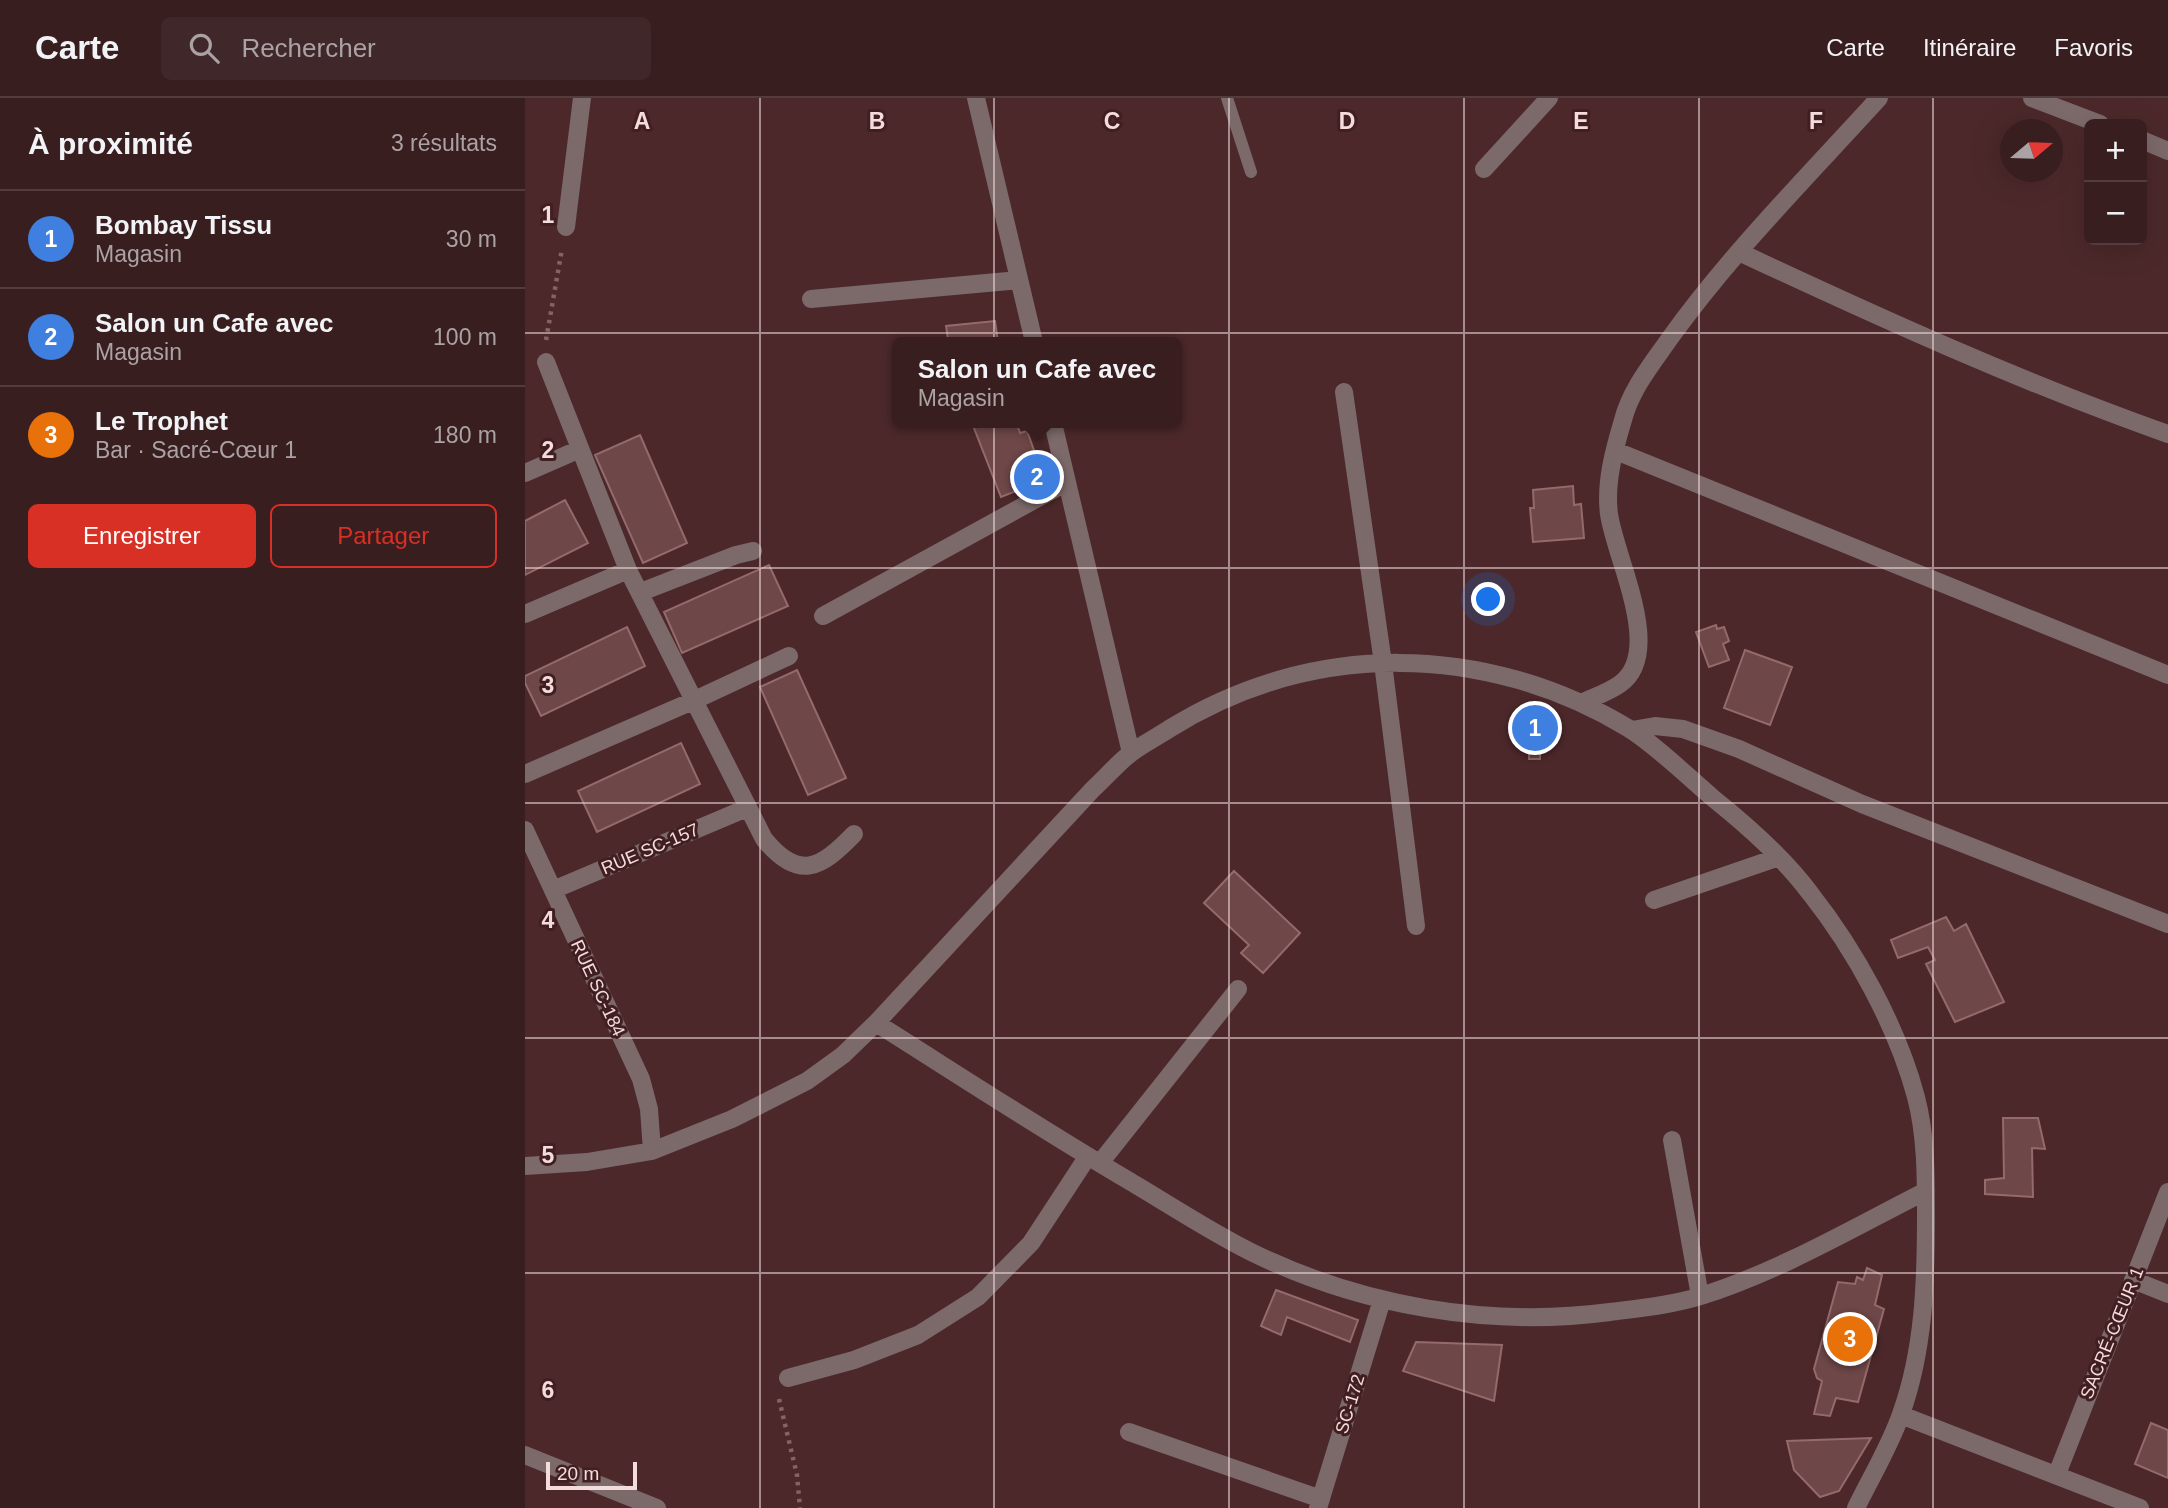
<!DOCTYPE html>
<html lang="fr">
<meta charset="utf-8">
<style>
:root{--surface:#391e20;--page:#402729;--text:#f1f3f6;--muted:#aba2a5;--line:#533c3e;--accent:#d93025}
body{margin:0;font-family:Helvetica,sans-serif;background:var(--page);color:var(--text)}
.controls{position:absolute;right:21px;top:21px;display:grid;overflow:hidden;border-radius:10px;box-shadow:0 7px 28px #0002}
.controls button{width:63px;height:63px;display:grid;place-items:center;padding:0;border:0;border-bottom:2px solid var(--line);background:var(--surface);color:var(--text);font:35px sans-serif}
.compass{position:absolute;left:1475px;top:21px;width:63px;height:63px;border-radius:50%;background:var(--surface);box-shadow:0 7px 28px #0002;rotate:71deg}
.scale{position:absolute;left:21px;bottom:18px;width:91px;box-sizing:border-box;padding-left:7px;border:4px solid #f4dcdc;border-top:0;font-size:19px;line-height:24px;white-space:nowrap;color:#f4dcdc;-webkit-text-stroke:5px #411e20;paint-order:stroke}
.you{position:absolute;left:964px;top:502px;width:24px;height:24px;margin:-18px;border:5px solid #fff;border-radius:50%;background:#1a73e8;box-shadow:0 0 0 10px #1a73e833}
.badge{display:grid;place-items:center;width:46px;height:46px;border-radius:50%;background:var(--accent);color:#fff;font-size:23px;font-weight:700}
.pin{position:absolute;translate:-50% -50%;border:4px solid #fff;box-shadow:0 2px 7px #0006}
.popup{position:absolute;left:367px;top:239px;width:290px;height:91px;box-sizing:border-box;display:grid;place-content:center;border-radius:10px;background:var(--surface);filter:drop-shadow(0 2px 5px #0005);font-size:23px;white-space:nowrap;color:var(--muted)}
.popup b{font-size:26px;color:var(--text)}
.popup::after{content:'';position:absolute;left:50%;top:100%;margin-left:-14px;border:14px solid transparent;border-top-color:var(--surface)}
.list{margin:0;padding:0;list-style:none}
h2{display:flex;justify-content:space-between;align-items:center;height:91px;margin:0;padding:0 28px;font-size:30px}
h2 small{font-size:23px;font-weight:400;color:var(--muted)}
.list li{display:grid;grid-template-columns:46px 1fr auto;gap:21px;align-items:center;box-sizing:border-box;height:98px;padding:0 28px;border-top:2px solid var(--line)}
.list b{display:block;font-size:26px;white-space:nowrap}
.list p{margin:0;font-size:23px;white-space:nowrap;color:var(--muted)}
.list em{font-size:23px;font-style:normal;color:var(--muted)}
.actions{display:flex;gap:14px;padding:21px 28px}
.actions a{flex:1;padding:16px 0;border:2px solid var(--accent);border-radius:10px;text-align:center;font-size:24px;color:var(--accent)}
.actions .main{background:var(--accent);color:#fff}
.icon{flex:none;width:38px;height:38px;fill:none;stroke:currentColor;stroke-width:2;stroke-linecap:round;stroke-linejoin:round}
.map{position:relative;flex:none;width:1643px;height:1410px;overflow:hidden}
header{display:flex;align-items:center;gap:42px;box-sizing:border-box;height:98px;padding:0 35px;background:var(--surface);border-bottom:2px solid var(--line)}
header strong{font-size:33px}
nav{display:flex;gap:38px;margin-inline-start:auto;font-size:24px}
.search{width:490px;height:63px;background:var(--page);display:flex;align-items:center;gap:18px;box-sizing:border-box;padding:0 24px;border-radius:10px;color:var(--muted);font-size:26px}
main{display:flex}
aside{flex:1;background:var(--surface)}
.map>svg:first-child{display:block}
.building{fill:#6e4748;stroke:#946a6b;stroke-width:2}
.lines{fill:none;stroke-linecap:round;stroke-linejoin:round}
.path{stroke:#836364;stroke-width:4.5;stroke-dasharray:3.5 5;stroke-linecap:butt}
.service{stroke:#7c6969;stroke-width:12}
.minor{stroke:#7c6969;stroke-width:18}
.tertiary{stroke:#7c6969;stroke-width:18}
.grid{fill:none;stroke:#f4dcdc;stroke-width:2;stroke-opacity:0.55}
.labels{text-anchor:middle;stroke-width:6;stroke-linejoin:round;paint-order:stroke}
.street-label{font-size:18px;fill:#f4dcdc;stroke:#411e20}
.grid-label{font-size:23px;text-anchor:middle;font-weight:bold;fill:#f4dcdc;stroke:#411e20;stroke-width:6;stroke-linejoin:round;paint-order:stroke}
</style>
<header>
<strong>Carte</strong>
<div class="search"><svg class="icon" aria-label="search" viewBox="0 0 24 24"><circle cx="10" cy="10" r="6"/><path d="M15 15l6 6"/></svg>Rechercher</div>
<nav><a>Carte</a><a>Itinéraire</a><a>Favoris</a></nav>
</header>
<main>
<aside>
<h2>À proximité<small>3 résultats</small></h2>
<ul class="list">
<li><span class="badge" style="background:#3f7fe0">1</span><div><b>Bombay Tissu</b><p>Magasin</p></div><em>30 m</em></li>
<li><span class="badge" style="background:#3f7fe0">2</span><div><b>Salon un Cafe avec</b><p>Magasin</p></div><em>100 m</em></li>
<li><span class="badge" style="background:#e8710a">3</span><div><b>Le Trophet</b><p>Bar · Sacré-Cœur 1</p></div><em>180 m</em></li>
</ul>
<div class="actions"><a class="main">Enregistrer</a><a>Partager</a></div>
</aside>
<div class="map">
<svg width="1643" height="1410" viewBox="0 0 1643 1410">
<rect width="100%" height="100%" fill="#4c282a"/>
<path class="building" d="M470,223L473,244H426V241H423L421,228Z
M447,325H496L492,326L495,335L502,333L510,355L504,358L506,363L516,359L524,380L476,399Z
M115,337L162,445L118,465L70,357Z
M1048,388L1049,407L1056,406L1059,440L1008,444L1005,410H1009L1008,392Z
M40,402L63,445L0,477V423Z
M244,467L263,508L157,555L139,514Z
M1191,527L1192,531L1199,529L1204,543L1198,546L1204,562L1184,569L1171,534Z
M102,529L120,568L16,618L0,585V578Z
M1220,552L1267,569L1245,627L1199,610Z
M272,572L321,680L283,697L235,589Z
M1005,620L1016,621L1015,661H1004Z
M156,645L175,686L72,734L53,693Z
M709,773L775,835L738,875L716,855L724,847L679,805Z
M1421,819L1429,833L1441,826L1479,904L1430,924L1401,866L1410,862L1403,849L1373,860L1366,842Z
M1478,1020H1513L1520,1051L1507,1050L1508,1099L1460,1096V1082L1479,1080Z
M1342,1170L1357,1177L1350,1207L1359,1211L1333,1304L1311,1300L1305,1318L1289,1316L1297,1283L1292,1280L1289,1271L1313,1184L1330,1186L1332,1179L1338,1182Z
M751,1192L833,1222L825,1244L762,1219L756,1237L736,1228Z
M891,1244L977,1247L969,1303L878,1273Z
M1626,1325L1643,1332V1380L1610,1366Z
M1346,1340L1314,1393L1295,1399L1269,1372L1262,1343Z"/>
<g class="lines">
<path class="path" d="M21,242L37,151
M254,1301L272,1377L275,1410"/>
<path class="service" d="M702,0L726,74"/>
<path class="minor" d="M451,0L509,244
M959,71L1024,0
M41,129L57,0
M1214,154C1355,220 1496,284 1643,336
M286,201L494,182
M21,264L103,472L239,741C274,784 296,770 329,736
M819,294L858,565L891,828
M528,325L606,655
M1091,353L1643,577
M0,375L55,351
M116,494L211,457L228,453
M0,516L103,472
M298,518L542,384
M1056,605C1069,599 1084,594 1095,586C1140,554 1090,460 1084,416C1080,385 1089,352 1098,322C1106,291 1127,266 1145,240C1207,154 1283,78 1354,0
M1107,632L1130,628L1158,631L1214,651L1337,706L1643,826
M0,676L170,602L264,558
M0,732L116,981L124,1011L127,1053
M28,792L222,710
M1129,802L1254,759
M351,925C435,978 519,1033 606,1084C645,1107 684,1133 726,1154C836,1208 963,1230 1085,1214C1116,1210 1147,1207 1176,1198C1255,1173 1328,1130 1401,1093
M1147,1042L1175,1198
M575,1065L713,891
M0,1068L62,1064L127,1053L207,1021L282,983L318,957L351,925L568,691C581,679 593,665 606,655C618,646 632,639 644,631C787,542 960,544 1103,630C1132,648 1163,679 1189,701C1224,729 1258,759 1285,795C1330,852 1372,928 1391,999C1401,1037 1401,1078 1401,1117C1401,1184 1399,1252 1376,1316C1365,1348 1346,1379 1331,1410
M1608,1182L1643,1196
M263,1280L329,1262L393,1237L453,1199L506,1145L563,1058
M1376,1317L1615,1410
M604,1334L796,1401
M0,1357L132,1410
M1532,1376L1643,1094
M793,1410L857,1202"/>
<path class="tertiary" d="M1507,0L1575,26
M1617,42L1643,53"/>
</g>
<path class="grid" d="M235,0V1410M469,0V1410M704,0V1410M939,0V1410M1174,0V1410M1408,0V1410M0,235H1643M0,470H1643M0,705H1643M0,940H1643M0,1175H1643"/>
<g class="labels">
<g class="street-label">
<text transform="translate(125 751) rotate(-23)" y="6">RUE SC-157</text>
<text transform="translate(73 890) rotate(65)" y="6">RUE SC-184</text>
<text transform="translate(1587 1235) rotate(-68)" y="6">SACRÉ-CŒUR 1</text>
<text transform="translate(825 1306) rotate(-73)" y="6">SC-172</text>
</g>
</g>
<g class="grid-label">
<text x="117" y="31">A</text>
<text x="352" y="31">B</text>
<text x="587" y="31">C</text>
<text x="822" y="31">D</text>
<text x="1056" y="31">E</text>
<text x="1291" y="31">F</text>
<text x="23" y="125">1</text>
<text x="23" y="360">2</text>
<text x="23" y="595">3</text>
<text x="23" y="830">4</text>
<text x="23" y="1065">5</text>
<text x="23" y="1300">6</text>
</g>
</svg>
<div class="controls">
<button>+</button>
<button>−</button>
</div>
<svg class="compass" viewBox="-18 -18 36 36"><path d="M0-13l5 13h-10z" fill="#e53935"/><path d="M0 13l5-13h-10z" fill="#aba2a5"/></svg>
<div class="scale">20 m</div>
<div class="you"></div>
<div class="pin badge" style="left:1010px;top:630px;background:#3f7fe0">1</div>
<div class="pin badge" style="left:512px;top:379px;background:#3f7fe0">2</div>
<div class="popup"><b>Salon un Cafe avec</b>Magasin</div>
<div class="pin badge" style="left:1325px;top:1241px;background:#e8710a">3</div>
</div>
</main>
